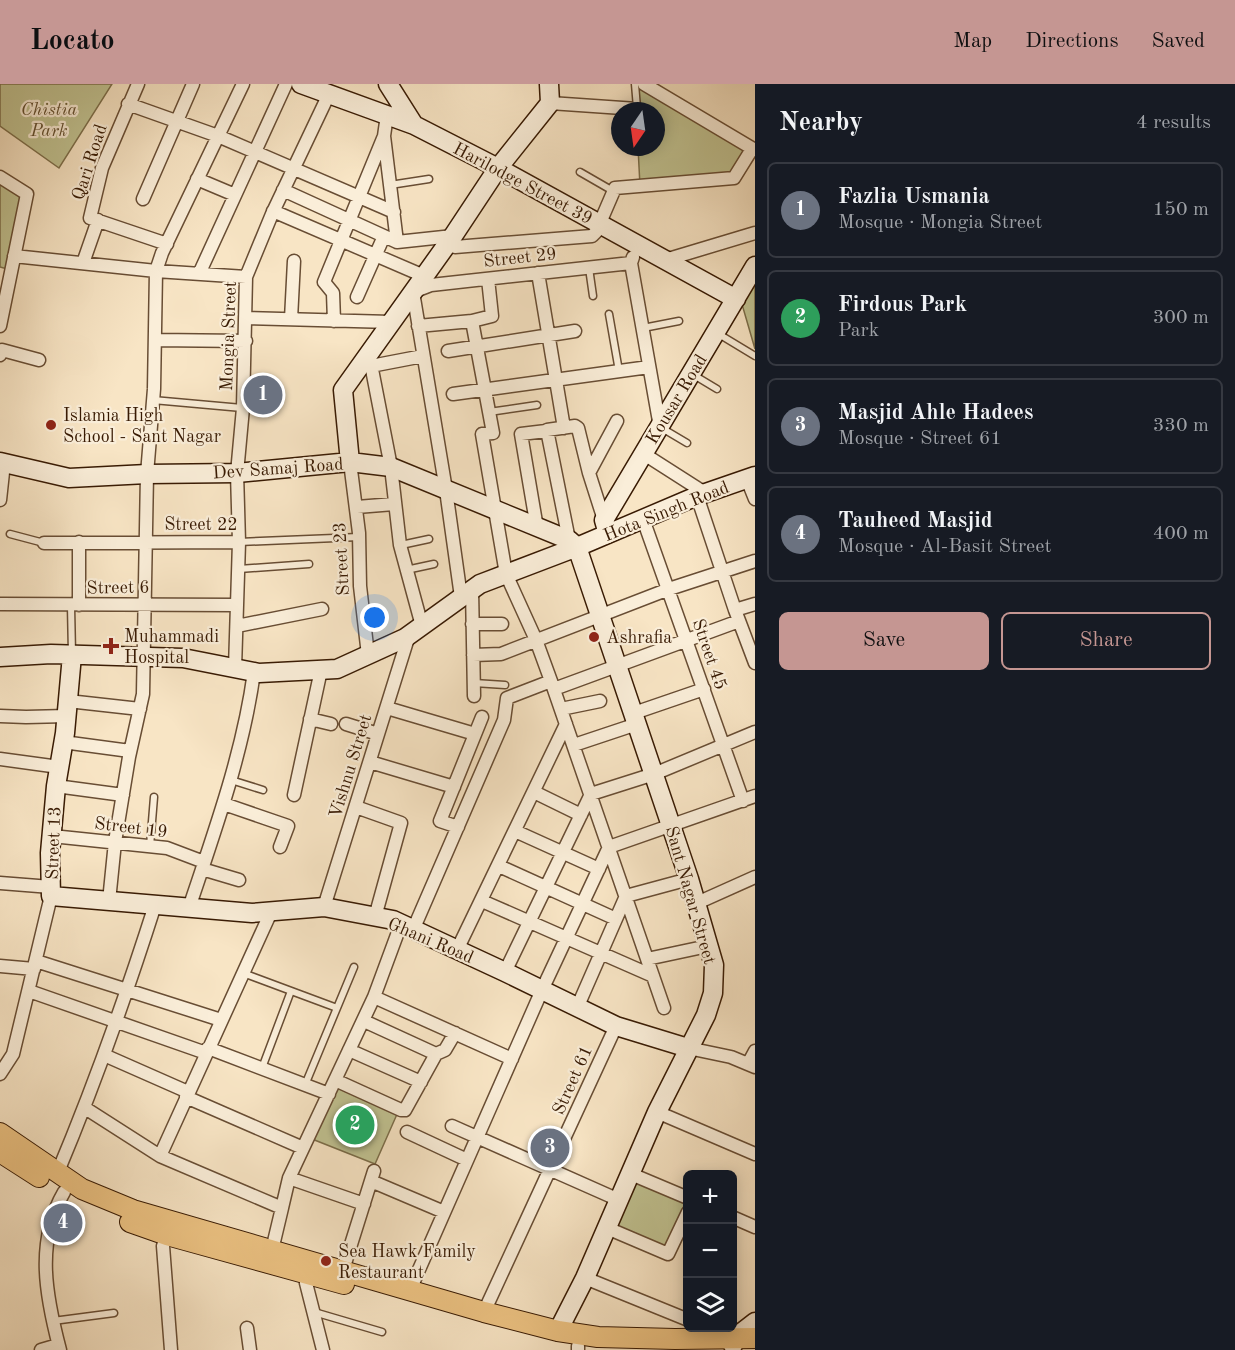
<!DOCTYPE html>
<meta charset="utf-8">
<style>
:root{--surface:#171b24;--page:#242831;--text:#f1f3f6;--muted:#9ea1a6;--line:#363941;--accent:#c59692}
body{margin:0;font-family:"Old Standard TT",serif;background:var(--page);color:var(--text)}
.controls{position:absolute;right:18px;bottom:18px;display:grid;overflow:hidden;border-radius:9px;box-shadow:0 3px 15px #0003}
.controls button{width:54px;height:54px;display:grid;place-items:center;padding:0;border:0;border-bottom:2px solid var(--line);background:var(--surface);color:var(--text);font:30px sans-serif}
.compass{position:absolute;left:611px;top:18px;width:54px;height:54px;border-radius:50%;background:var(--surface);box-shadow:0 3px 15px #0003;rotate:193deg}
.you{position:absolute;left:375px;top:534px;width:21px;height:21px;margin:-15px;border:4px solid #fff;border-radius:50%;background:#1a73e8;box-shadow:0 0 0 9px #1a73e833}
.badge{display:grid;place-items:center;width:39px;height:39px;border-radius:50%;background:var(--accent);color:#fff;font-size:20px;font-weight:700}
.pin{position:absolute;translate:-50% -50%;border:3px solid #fff;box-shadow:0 2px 6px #0006}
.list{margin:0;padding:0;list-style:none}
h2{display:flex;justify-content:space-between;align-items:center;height:78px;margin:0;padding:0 24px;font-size:26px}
h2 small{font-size:20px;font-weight:400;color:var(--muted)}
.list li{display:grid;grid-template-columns:39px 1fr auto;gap:18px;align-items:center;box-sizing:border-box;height:96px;margin:0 12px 12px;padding:0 12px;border:2px solid var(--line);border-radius:9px}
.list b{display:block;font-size:22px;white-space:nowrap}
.list p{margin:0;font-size:20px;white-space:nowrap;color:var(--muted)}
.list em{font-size:20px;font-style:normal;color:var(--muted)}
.actions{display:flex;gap:12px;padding:18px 24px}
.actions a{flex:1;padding:14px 0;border:2px solid var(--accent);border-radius:9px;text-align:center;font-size:21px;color:var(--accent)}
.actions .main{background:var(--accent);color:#111}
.icon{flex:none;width:33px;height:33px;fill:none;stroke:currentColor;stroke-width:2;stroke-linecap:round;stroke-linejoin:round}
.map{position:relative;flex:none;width:755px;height:1266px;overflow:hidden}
header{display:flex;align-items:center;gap:36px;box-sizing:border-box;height:84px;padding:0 30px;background:var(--accent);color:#111}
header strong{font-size:28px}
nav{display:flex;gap:33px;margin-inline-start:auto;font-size:21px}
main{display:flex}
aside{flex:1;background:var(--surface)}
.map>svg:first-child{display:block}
.green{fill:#c1c392;stroke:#7c6e4a;stroke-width:1.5}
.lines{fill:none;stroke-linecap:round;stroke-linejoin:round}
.lane-casing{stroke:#684d34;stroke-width:9}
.street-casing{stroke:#684d34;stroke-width:15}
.secondary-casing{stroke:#381a03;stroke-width:21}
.primary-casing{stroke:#381a03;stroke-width:22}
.lane{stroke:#faeed9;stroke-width:6}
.street{stroke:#faeed9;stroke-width:12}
.secondary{stroke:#faeed9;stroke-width:18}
.primary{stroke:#ecc282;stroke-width:20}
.poi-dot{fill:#8f2418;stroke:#faeed9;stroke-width:2}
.labels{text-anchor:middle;stroke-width:4.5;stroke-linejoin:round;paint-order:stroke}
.park-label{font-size:18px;font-style:italic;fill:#614d2e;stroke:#faeed9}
.street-label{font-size:18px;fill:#381a03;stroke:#faeed9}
.poi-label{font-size:18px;fill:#381a03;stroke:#faeed9;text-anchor:start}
</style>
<header>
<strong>Locato</strong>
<nav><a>Map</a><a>Directions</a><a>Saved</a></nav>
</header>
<main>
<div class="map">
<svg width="755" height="1266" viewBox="0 0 755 1266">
<rect width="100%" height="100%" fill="#f8e5c5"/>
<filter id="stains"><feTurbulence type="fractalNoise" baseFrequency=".00333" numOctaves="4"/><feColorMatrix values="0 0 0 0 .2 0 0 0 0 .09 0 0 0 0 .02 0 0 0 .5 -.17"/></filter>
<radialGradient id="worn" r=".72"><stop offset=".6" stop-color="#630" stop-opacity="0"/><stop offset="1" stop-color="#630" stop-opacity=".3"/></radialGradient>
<path class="green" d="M0,0H112L59,84L0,42Z
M635,0H644L752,65L734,94L640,102L638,63H656V27H636Z
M0,93L27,110L11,186L0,183Z
M755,187V265L739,210Z
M336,1000L398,1028L375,1080L312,1055Z
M631,1090L687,1114V1128L668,1170L607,1144Z"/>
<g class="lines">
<g class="lane-casing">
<path id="lane" d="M635,0L637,24
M580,88L613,107
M390,101L429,95
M589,184L593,212
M609,230L619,287
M643,244L679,237
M717,249L755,272
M692,290L717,305
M153,316L242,324
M489,328L537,321
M660,343L687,359
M10,450L44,459
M239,458L359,453
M401,461L429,455
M239,485L309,480
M406,486L434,480
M71,522L72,570
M474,599L505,601
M231,696L263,706
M150,762L154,713
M243,889L337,924
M262,984L291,907
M305,1001L354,883
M314,1228L382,1248
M53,1237L114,1229"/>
</g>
<g class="street-casing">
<path id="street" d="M138,0L102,84L90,134L167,160
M644,0L755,66
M550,19L637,25
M128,20L218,52L394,128
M384,52L397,158
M0,93L27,110L0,242
M197,95L235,111
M283,106L397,158L453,152
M143,115L193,0
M273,127L424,192
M448,158L455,163L592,152L596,148L615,104L734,94L752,65
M14,172L156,187L246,193
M633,173L631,179L660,343
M665,176L755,149
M83,179L98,136
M538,189L564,344
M199,190L286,0
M357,213L384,152
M246,234L391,238
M291,235L294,177
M334,237L333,209L324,198L384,52L387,31
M472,237L493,349L482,350L506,490L536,556L551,597L664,924
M418,242L472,237L492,232L488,195
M155,256L246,257
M448,267L575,247
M369,270L391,383L400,461L422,542
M0,271L2,266L39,276
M371,282L423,272
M453,310L649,283
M644,370L705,409
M350,378L359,449L360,502L368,571
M589,389L617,337
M747,395L755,415
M697,412L735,526L755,579
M0,416L4,379
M357,423L394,420
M643,435L743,717
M537,444L521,350L546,347
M569,456L547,346L575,342L578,344L589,389L604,436
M44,459L239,458
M472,505L474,612
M461,513L446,406L413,208L431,201L631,179
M0,520L237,521
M79,521V458
M735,526L755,520
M472,540H502
M237,542L322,525
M473,571L501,570L669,505L755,477
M235,584L239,458L237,389L243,324L246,193L272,130L329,10
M554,605L739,537
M68,617L140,625
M387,624L475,650
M561,625L600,617
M634,629L704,605
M0,632L26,633L67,632
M310,635L331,640
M346,640L378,650
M63,658L130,667
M574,661L637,640
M0,675L59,683
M370,678L454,703
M56,702L123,711
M534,708L581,731
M294,711L321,586
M224,720L288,742L280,763
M356,723L401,739L375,833
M458,743L440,737L482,633
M515,747L599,785
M52,752L167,764L204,778
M499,782L616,835
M202,785L239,796
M0,799L51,803
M109,817L115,758L129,673L143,610L147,390L154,305L156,187L162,169L243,0
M482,817L653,892
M697,819L755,793
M324,823L409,551
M189,824C215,746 243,669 254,588
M401,840L374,913L512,975
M413,846L504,636L507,614L551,597
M457,866L566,640
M647,875L708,862
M36,877L221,936
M0,882L34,885
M505,888L591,710L654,690L755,648
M29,907L206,969
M577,924L626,812L689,795
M364,937L436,970L445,966L455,949
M208,964L329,1010
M688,964L731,973L755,983
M349,966L421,998
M104,971L188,1008
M748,980L755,967
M0,990L13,970L51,812
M335,996L401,1026H405L436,970
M186,1013L303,1064
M85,1024L160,1072L282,1124L289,1094L374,913
M657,1028L755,1070
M452,1042L619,1116
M407,1048L467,1076
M160,1072L271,828
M57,1090C94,1002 126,912 155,821
M631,1090L688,1114
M289,1094L364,1120
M371,1097L444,1128
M732,1133L755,1143
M607,1144L668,1170L688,1128
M167,1151L163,1162L171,1266
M272,1166L282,1124
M343,1186L374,1087
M307,1190L306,1199L323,1266
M585,1194L686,1235
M410,1206L542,906L609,763L755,712
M484,1228L616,942
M247,1244L250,1266
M41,1266L58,1261
M60,1266C46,1213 35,1158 64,1108
M578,1266V1262"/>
</g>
<g class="secondary-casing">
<path id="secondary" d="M301,0L414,41L498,84L736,215
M388,0L414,41
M0,378L69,394L147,390L237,389L350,378L391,383L569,456L577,463L689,795L714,881L713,909L706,931L657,1028L585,1194L558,1247
M350,378L343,306L453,152L498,84L550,19L549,0
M608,450L604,436L755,182
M72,571L65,649L56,702L50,769L51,812L252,829L324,823L393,836L505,888L616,942L688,964
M0,573L51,570L183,574L259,589L337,585L405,554L480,500L577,463L697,412L755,392
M733,1261V1255L755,1238"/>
</g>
<g class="primary-casing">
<path id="primary" d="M0,1049L82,1105L133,1126L484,1228L558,1247L598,1253L675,1255L755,1254
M0,1068L39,1093
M130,1138L167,1151L344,1200"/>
</g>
<use href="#lane" class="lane"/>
<use href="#street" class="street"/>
<use href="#secondary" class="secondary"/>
<use href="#primary" class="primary"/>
</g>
<g class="poi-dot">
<circle cx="51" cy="341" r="6"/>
<circle cx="594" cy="553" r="6"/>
<path d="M108 553h6v6h6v6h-6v6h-6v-6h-6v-6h6z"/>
<circle cx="326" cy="1177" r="6"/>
</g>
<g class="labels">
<g class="park-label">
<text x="49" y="31">Chistia<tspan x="49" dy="21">Park</tspan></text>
</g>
<g class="street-label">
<text transform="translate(89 78) rotate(-72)" y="6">Qari Road</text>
<text transform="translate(523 99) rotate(28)" y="6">Harilodge Street 39</text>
<text transform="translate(520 173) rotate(-6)" y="6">Street 29</text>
<text transform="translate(228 252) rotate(-88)" y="6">Mongia Street</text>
<text transform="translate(676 315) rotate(-59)" y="6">Kousar Road</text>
<text transform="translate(278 384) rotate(-4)" y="6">Dev Samaj Road</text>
<text transform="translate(666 427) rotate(-22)" y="6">Hota Singh Road</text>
<text x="201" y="446">Street 22</text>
<text transform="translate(341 475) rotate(-93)" y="6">Street 23</text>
<text transform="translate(118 503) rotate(-1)" y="6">Street 6</text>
<text transform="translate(710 570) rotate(71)" y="6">Street 45</text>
<text transform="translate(350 682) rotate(-73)" y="6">Vishnu Street</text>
<text transform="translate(131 743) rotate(7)" y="6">Street 19</text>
<text transform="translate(53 759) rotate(-88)" y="6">Street 13</text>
<text transform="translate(691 811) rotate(74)" y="6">Sant Nagar Street</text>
<text transform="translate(431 856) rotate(23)" y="6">Ghani Road</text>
<text transform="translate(572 996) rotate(-66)" y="6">Street 61</text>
</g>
<g class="poi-label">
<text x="63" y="337">Islamia High<tspan x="63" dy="21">School - Sant Nagar</tspan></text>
<text x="124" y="558">Muhammadi<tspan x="124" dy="21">Hospital</tspan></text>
<text x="606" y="559">Ashrafia</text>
<text x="338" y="1173">Sea Hawk Family<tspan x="338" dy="21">Restaurant</tspan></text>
</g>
</g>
<rect width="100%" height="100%" filter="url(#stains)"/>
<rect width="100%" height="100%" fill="url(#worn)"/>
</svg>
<div class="controls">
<button>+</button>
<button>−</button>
<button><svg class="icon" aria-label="layers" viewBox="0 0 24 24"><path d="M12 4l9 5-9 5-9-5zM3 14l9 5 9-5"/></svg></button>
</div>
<svg class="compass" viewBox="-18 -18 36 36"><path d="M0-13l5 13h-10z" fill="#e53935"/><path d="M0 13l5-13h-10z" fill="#9ea1a6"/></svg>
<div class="you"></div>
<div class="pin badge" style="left:263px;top:311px;background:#6b7280">1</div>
<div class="pin badge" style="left:355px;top:1041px;background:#2e9e5b">2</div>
<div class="pin badge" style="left:550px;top:1064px;background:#6b7280">3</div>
<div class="pin badge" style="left:63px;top:1139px;background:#6b7280">4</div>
</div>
<aside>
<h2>Nearby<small>4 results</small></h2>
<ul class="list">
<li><span class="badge" style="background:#6b7280">1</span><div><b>Fazlia Usmania</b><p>Mosque · Mongia Street</p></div><em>150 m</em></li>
<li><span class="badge" style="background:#2e9e5b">2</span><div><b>Firdous Park</b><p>Park</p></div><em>300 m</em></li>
<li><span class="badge" style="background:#6b7280">3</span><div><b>Masjid Ahle Hadees</b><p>Mosque · Street 61</p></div><em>330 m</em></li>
<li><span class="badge" style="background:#6b7280">4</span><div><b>Tauheed Masjid</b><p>Mosque · Al-Basit Street</p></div><em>400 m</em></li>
</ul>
<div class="actions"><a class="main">Save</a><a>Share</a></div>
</aside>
</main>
